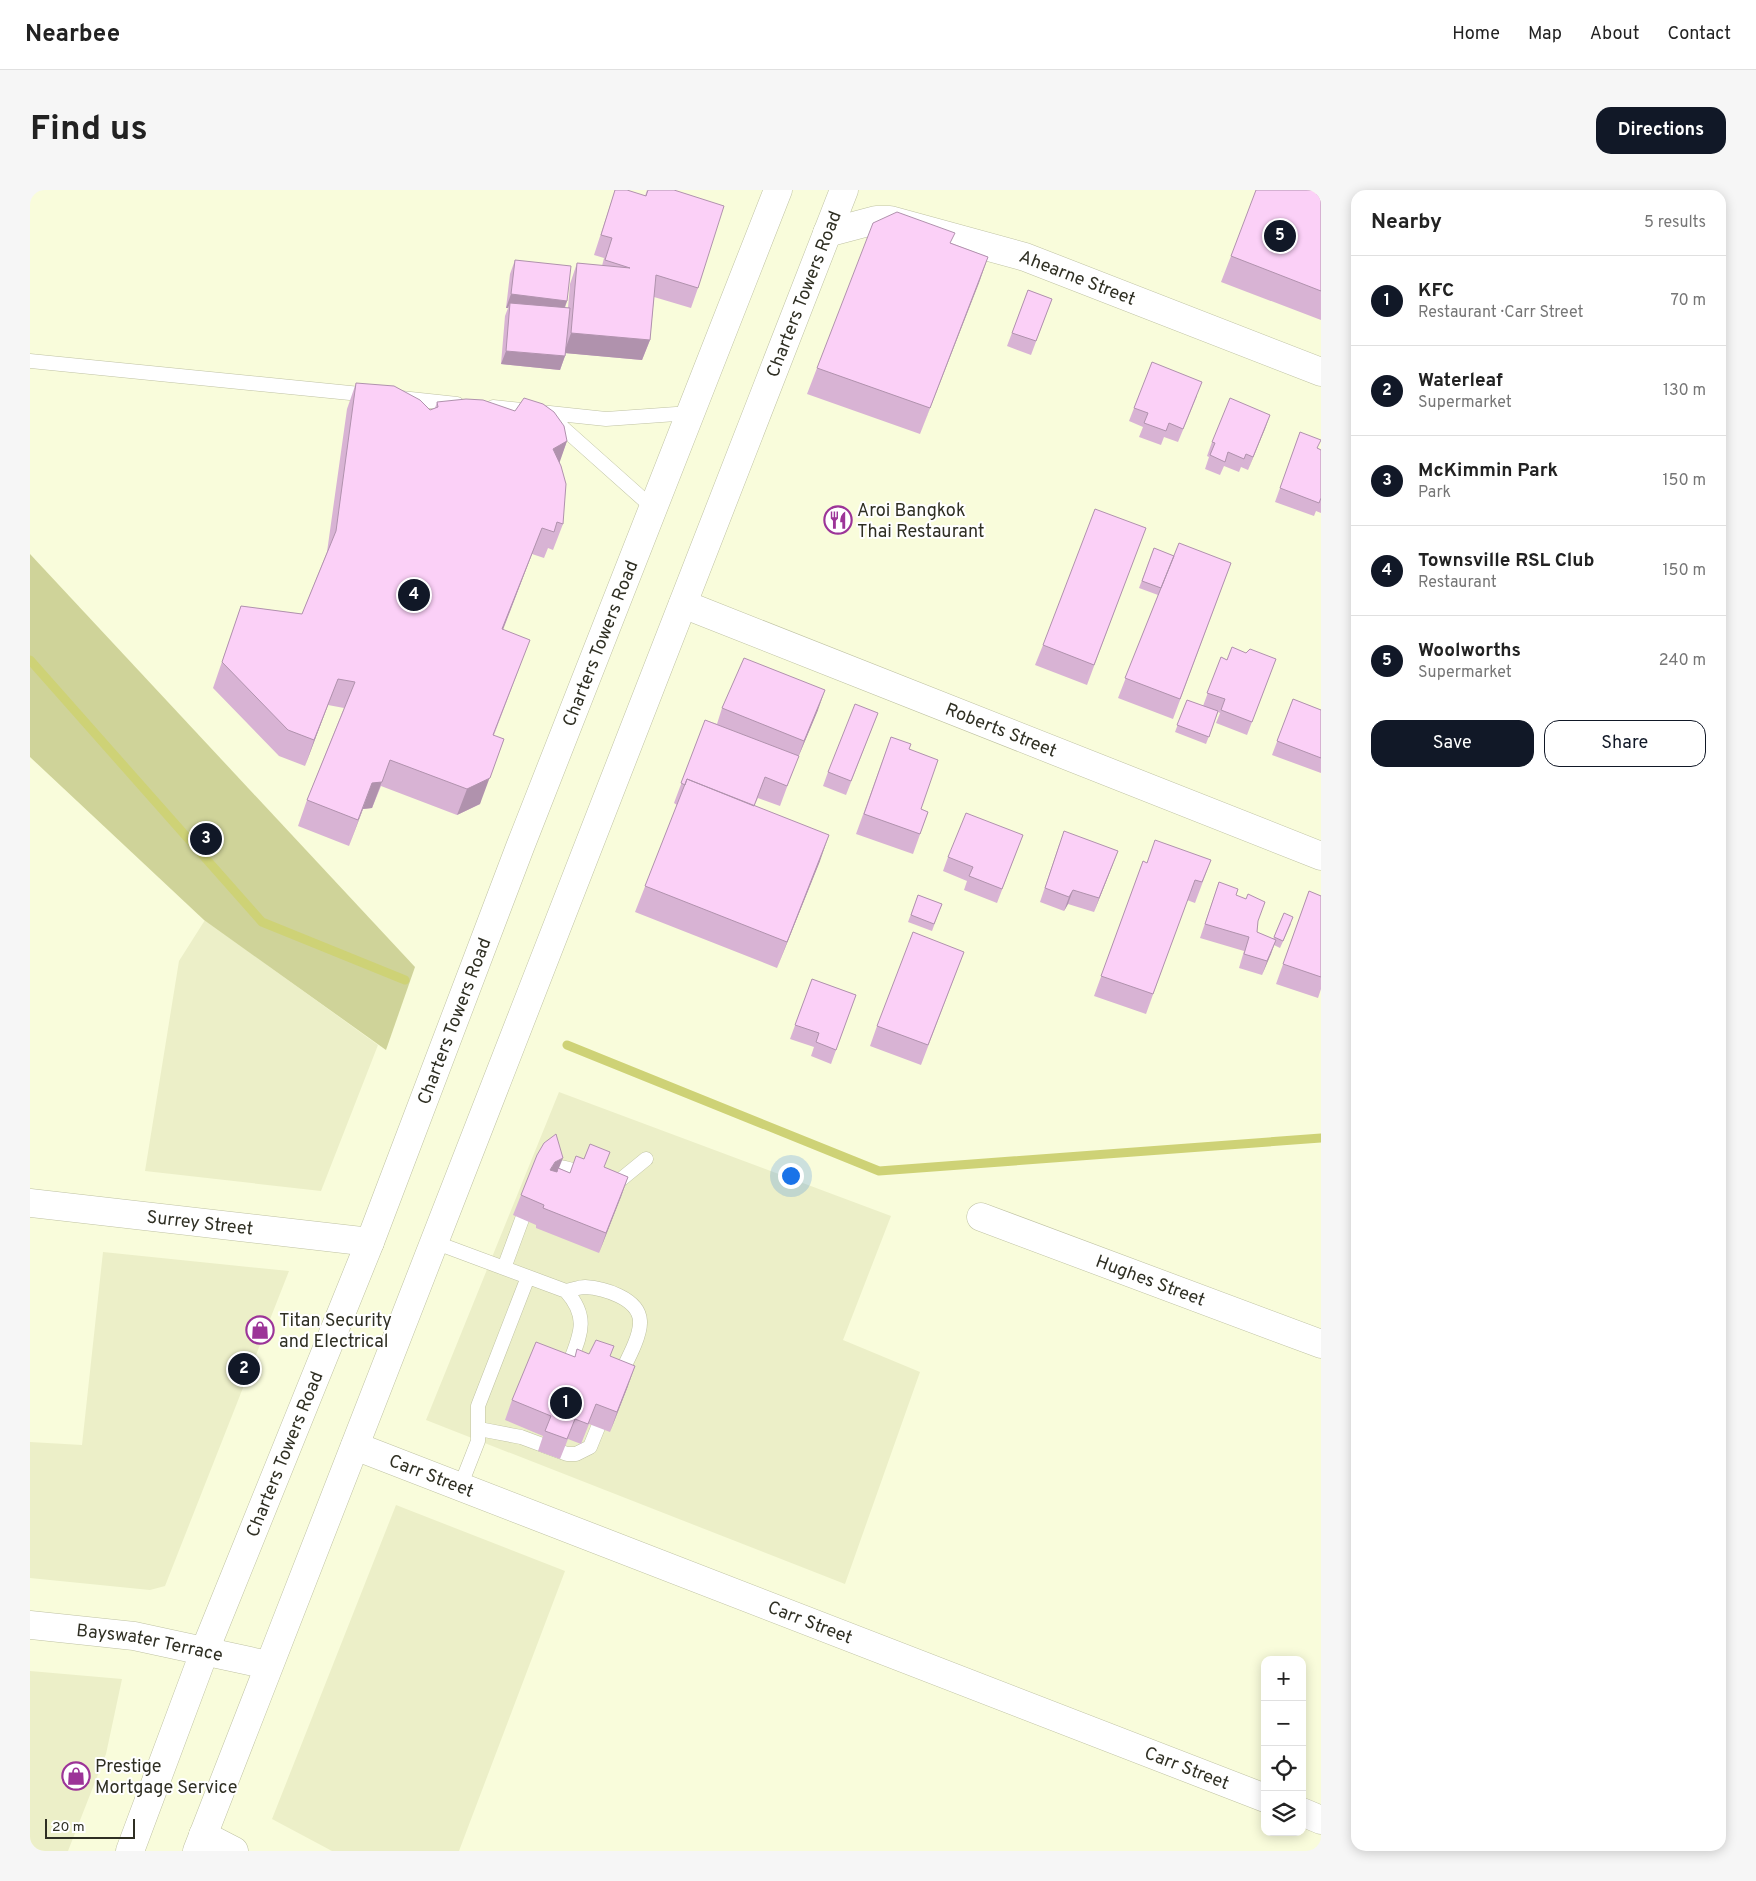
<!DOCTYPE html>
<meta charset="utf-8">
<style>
:root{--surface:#fff;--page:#f6f6f6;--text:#222;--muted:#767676;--line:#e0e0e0;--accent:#111827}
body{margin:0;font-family:Overpass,sans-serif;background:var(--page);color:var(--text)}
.controls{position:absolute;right:15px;bottom:15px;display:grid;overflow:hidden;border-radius:10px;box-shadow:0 2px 12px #0003}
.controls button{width:45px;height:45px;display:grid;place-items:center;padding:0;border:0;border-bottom:1px solid var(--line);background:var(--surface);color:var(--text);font:25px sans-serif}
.scale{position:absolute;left:15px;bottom:12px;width:90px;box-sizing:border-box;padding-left:5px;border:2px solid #2f2f23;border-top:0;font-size:14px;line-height:18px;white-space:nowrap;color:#2f2f23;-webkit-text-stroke:4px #fff;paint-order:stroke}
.you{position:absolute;left:760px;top:985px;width:18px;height:18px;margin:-12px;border:4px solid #fff;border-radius:50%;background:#1a73e8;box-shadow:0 0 0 8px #1a73e833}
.badge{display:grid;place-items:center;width:32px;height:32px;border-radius:50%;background:var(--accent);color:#fff;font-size:16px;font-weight:700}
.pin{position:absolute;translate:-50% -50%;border:2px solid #fff;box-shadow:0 1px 5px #0006}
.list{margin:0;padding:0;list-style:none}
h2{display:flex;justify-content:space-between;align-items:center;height:65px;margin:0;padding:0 20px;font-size:21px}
h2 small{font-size:16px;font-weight:400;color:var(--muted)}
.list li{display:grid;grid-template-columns:32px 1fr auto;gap:15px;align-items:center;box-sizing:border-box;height:90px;padding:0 20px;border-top:1px solid var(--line)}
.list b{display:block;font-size:19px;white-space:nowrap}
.list p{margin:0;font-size:16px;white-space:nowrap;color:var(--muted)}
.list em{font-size:16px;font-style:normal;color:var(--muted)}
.actions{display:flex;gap:10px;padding:15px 20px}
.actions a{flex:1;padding:11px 0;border:1px solid var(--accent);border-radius:15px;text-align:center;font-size:18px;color:var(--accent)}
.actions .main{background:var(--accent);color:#fff}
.icon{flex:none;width:28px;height:28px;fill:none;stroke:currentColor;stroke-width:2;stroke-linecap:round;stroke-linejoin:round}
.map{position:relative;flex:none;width:1291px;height:1661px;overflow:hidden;border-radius:15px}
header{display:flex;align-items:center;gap:30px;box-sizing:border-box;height:70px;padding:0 25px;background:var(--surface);border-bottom:1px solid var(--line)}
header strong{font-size:24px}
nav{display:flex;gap:28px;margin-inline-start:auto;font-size:18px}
.intro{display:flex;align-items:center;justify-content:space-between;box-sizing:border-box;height:120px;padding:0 30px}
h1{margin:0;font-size:35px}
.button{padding:12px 22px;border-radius:15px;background:var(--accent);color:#fff;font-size:18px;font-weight:700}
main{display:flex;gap:30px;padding:0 30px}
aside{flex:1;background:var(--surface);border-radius:15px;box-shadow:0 2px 12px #0003}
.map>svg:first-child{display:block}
.built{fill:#ecefc8}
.green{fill:#cfd399}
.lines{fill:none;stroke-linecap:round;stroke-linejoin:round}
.stream{stroke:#ced276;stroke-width:9}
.lane-casing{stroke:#bfc2a3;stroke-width:15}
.street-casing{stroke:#bfc2a3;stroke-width:29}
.primary-casing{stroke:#bfc2a3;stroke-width:29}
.lane{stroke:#fff;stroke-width:14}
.street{stroke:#fff;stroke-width:28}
.primary{stroke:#fff;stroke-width:28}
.wall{fill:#d8b3d4}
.shaded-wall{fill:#b092ad}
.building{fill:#fbd0f7;stroke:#b092ad}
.labels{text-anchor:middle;stroke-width:4;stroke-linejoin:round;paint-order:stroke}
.street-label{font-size:18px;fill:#2f2f23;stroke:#fff}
.poi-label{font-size:18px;fill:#2f2f23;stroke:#fff;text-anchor:start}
</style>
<header>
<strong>Nearbee</strong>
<nav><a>Home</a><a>Map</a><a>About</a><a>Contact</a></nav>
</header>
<div class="intro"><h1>Find us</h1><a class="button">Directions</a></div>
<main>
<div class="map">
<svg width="1291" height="1661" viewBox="0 0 1291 1661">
<rect width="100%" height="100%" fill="#f9fcdb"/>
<path class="built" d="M175,730L348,855L291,1001L115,981L149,771Z
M529,902L861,1026L813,1150L890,1182L815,1394L396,1230Z
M73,1062L259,1081L135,1396L120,1400L0,1388V1252L52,1255Z
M366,1315L535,1381L429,1661H302L242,1629Z
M0,1481L92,1489L76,1564L38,1661H0Z"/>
<path class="green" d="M0,364L385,777L356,860L174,730L0,567Z"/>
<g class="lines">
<path class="stream" d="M0,470L232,732L375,790
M537,855L849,981L1291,948"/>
<g class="lane-casing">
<path id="lane" d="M0,171L340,205
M371,208L427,214
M463,217L576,229L660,223
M522,228L623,318
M513,983C525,970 544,981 558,986
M581,993L589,991L616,969
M404,1052L536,1101C561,1129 549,1147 538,1177
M474,1078L498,1013
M536,1101C542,1100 549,1097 555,1097C573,1098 609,1108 610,1131C611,1147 595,1174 588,1189
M449,1239L491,1247L537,1264H546L560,1257L575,1220
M430,1297L448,1251V1216L498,1087"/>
</g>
<g class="street-casing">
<g id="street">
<path id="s1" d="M797,43L846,30H860L995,67L1291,182"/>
<path id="s2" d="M653,414L1291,666"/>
<path id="s3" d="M0,1013L340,1052"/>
<path id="s4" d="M951,1027L1291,1154"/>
<path id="s5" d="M325,1256L1235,1608"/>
<path id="s6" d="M0,1435L104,1446L238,1475"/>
<path d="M1272,1622L1291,1630"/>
<path d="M173,1645L204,1661"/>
</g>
</g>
<g class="primary-casing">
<g id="primary">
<path id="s7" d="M100,1661L175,1460L340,1052L490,657L748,0"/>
<path id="s8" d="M167,1661L814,0"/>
</g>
</g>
<use href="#lane" class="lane"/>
<use href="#street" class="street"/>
<use href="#primary" class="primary"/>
</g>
<path class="wall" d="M585,0L615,6L617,0L668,98L661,118L624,107L620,150L612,170L536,163L535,166L530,180L471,174L475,126L478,118H476L480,84L485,70L537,111L535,118H538L540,94L547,73L572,76L574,68L564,65Z
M1291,0V130L1191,92L1201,66Z
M921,53L958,67L890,244L777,204L787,178Z
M998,100L1022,109L1001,165L977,156Z
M326,193L400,220L405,218L407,212L537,251L529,272L533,334L523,360L518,358L514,368L502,364L473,440L490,476L464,545L450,614L427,625L351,596L342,618L333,619L319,656L268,636L277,610L314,518L298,515L275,576L249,566L183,498L211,416L272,424L297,362L317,219Z
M1167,206L1148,252L1134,247L1131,255L1109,247L1113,237L1099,231L1104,218Z
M1240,225L1218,280L1211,277L1209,282L1194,276L1190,285L1175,279L1179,267L1177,266L1182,252Z
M1270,242L1288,258L1291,260V323L1286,321L1284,326L1245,312Z
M1108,358L1057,495L1005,475L1013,455Z
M1124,358L1144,366L1201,373L1143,529L1088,508L1128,405L1109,398Z
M1216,463L1246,469L1217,545L1186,533L1190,523L1188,522L1176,554L1145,542L1157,510L1173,516L1191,467L1197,470Z
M1263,509L1291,520V583L1242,565Z
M692,518L788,520L767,570L750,616L728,608L724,616L790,671L747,778L605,722L647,615L644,613L675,530L687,534Z
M848,523L816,605L793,596L798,582Z
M861,547L879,559L891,619L898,622L883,664L826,644Z
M993,645L967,713L934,700L937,691L913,681L918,667Z
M1029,655L1083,674L1064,722L1038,714L1034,721L1010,712Z
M1181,670L1165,713L1157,710L1116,824L1064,806L1113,671L1116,673Z
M1189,692L1206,705L1228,733L1227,742L1243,749L1254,723L1261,734L1250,758L1244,755L1232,785L1209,778L1214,761L1170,748Z
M1279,701L1291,706V799L1288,808L1246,794Z
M888,705L912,714L902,741L878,732Z
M934,762L891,875L840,856L847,836Z
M782,789L826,805L801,874L781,866L784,857L760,849Z
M574,977L598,987L569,1063L506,1038V1035L483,1025L491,1005L529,978L540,983Z
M559,1164L580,1167L598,1196L580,1242L559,1234L551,1254L538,1249L530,1269L508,1261L513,1246L475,1230L482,1210L545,1167Z"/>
<path class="shaded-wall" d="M958,67L949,93L890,244L900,218Z
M481,104L537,111L532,124L480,113L478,118H476Z
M541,143L620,150L612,170L534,163Z
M476,161L535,166L530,180L471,174Z
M1240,225L1235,239L1218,280L1223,267Z
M537,251L528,277L523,259Z
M512,338L502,364L463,465L472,439Z
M308,489L298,515L275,576L284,550Z
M795,500L788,520L767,570L750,616L774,551Z
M474,549L450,614L427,625L437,599Z
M360,570L342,618L333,619L319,656L342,593Z
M799,645L790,671L747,778L757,752Z
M1088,661L1083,674L1064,722L1069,708Z
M1043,700L1038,714L1034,721L1039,707Z
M1246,750L1241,764L1232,785L1237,771Z
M533,968L525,988L520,980L525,972Z
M598,987L591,1007L569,1063L576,1043Z
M605,1176L598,1196L580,1242L587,1222Z"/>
<path class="building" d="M585,0H597L616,6L618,0H644L694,16L668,98L626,85L620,150L541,143L547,73L600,78L575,70L582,48L571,45Z
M1226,0H1291V101L1201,66Z
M867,22L925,43L920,53L958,67L900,218L787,178L843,33Z
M485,70L541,76L537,111L481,104Z
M998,100L1022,109L1006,151L982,143Z
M480,113L540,118L535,166L476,161Z
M1122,172L1172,192L1153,239L1139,233L1136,241L1114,233L1118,223L1104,218Z
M326,193L364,196L390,210L400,220L408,217L407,212L436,209L453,210L485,221L494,208L513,214L524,222L534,236L537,251L523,259L531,276L536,294L533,334L527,332L524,342L512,338L472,439L500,450L463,545L474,549L460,588L437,599L360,570L352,592L342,593L328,630L277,610L325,492L308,489L284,550L258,540L192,472L211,416L272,424L306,341Z
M1200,208L1240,225L1223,267L1216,264L1214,269L1198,262L1195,272L1180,265L1185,253L1182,252Z
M1270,242L1291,250L1287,258L1291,260V308L1289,313L1250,298Z
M1065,319L1116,338L1064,475L1013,455Z
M1149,353L1201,373L1150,509L1095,488Z
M1124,358L1144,366L1131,398L1112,391Z
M1202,457L1216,463L1220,459L1246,469L1222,532L1191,520L1195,509L1177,503L1191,467L1197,470Z
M714,468L795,500L774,551L692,518Z
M1263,509L1291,520V568L1247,551Z
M1157,510L1188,521L1179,547L1147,535Z
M825,514L848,523L821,591L798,582Z
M675,530L769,566L757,596L735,587L724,616L657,589L655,595L651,593Z
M861,547L881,554L879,559L908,570L891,619L898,622L890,644L834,624Z
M657,589L799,645L757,752L615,696Z
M936,623L993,645L972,699L939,686L943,677L918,667Z
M1034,641L1088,661L1069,708L1043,700L1039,707L1015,698Z
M1125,650L1181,670L1172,692L1165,690L1123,804L1071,786L1113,671L1117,673Z
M1189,692L1208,699L1206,705L1216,709L1218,704L1235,712L1228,731L1227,742L1246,750L1237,771L1214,764L1219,747L1175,734Z
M1279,701L1291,706V787L1253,774Z
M888,705L912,714L904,734L881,725Z
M1254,723L1263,727L1253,751L1244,747Z
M883,742L934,762L898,855L847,836Z
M782,789L826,805L806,860L786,852L789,843L765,835Z
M526,944L533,968L525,972L520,980L527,982L528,978L540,983L546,966L554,969L560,954L580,962L574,977L598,987L576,1043L513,1018L514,1015L491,1005L507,965L514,953Z
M566,1150L584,1156L580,1166L605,1176L587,1222L566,1214L558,1234L545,1229L537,1249L515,1241L521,1226L482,1210L506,1152L545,1167L547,1159L559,1164Z"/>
<defs>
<g id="restaurant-ring" transform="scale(1.4375)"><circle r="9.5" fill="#fff" stroke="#9c3498" stroke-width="1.5"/><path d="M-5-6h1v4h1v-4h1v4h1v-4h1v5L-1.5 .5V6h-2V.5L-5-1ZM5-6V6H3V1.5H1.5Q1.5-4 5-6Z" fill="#9c3498"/></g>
<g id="shop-ring" transform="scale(1.4375)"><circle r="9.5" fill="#fff" stroke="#9c3498" stroke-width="1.5"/><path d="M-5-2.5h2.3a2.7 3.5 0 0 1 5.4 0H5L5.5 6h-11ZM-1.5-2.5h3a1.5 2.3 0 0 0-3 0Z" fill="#9c3498"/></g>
</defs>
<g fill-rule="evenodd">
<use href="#restaurant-ring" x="808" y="330"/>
<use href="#shop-ring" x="230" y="1140"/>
<use href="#shop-ring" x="46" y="1586"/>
</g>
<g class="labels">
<g class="street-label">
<text dy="6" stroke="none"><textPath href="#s1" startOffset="261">Ahearne Street</textPath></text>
<text dy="6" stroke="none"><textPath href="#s8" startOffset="1671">Charters Towers Road</textPath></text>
<text dy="6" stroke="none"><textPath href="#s7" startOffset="1296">Charters Towers Road</textPath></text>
<text dy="6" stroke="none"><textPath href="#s2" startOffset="342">Roberts Street</textPath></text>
<text dy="6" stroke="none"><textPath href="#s7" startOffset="891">Charters Towers Road</textPath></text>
<text dy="6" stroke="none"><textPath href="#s3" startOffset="171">Surrey Street</textPath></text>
<text dy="6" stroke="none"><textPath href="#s4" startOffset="181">Hughes Street</textPath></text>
<text dy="6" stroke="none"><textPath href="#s7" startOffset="426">Charters Towers Road</textPath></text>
<text dy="6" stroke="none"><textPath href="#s5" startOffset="82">Carr Street</textPath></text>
<text dy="6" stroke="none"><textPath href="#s5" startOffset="488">Carr Street</textPath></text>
<text dy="6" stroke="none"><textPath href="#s6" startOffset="121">Bayswater Terrace</textPath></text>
<text dy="6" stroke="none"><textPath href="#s5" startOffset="892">Carr Street</textPath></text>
</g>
<g class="poi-label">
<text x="827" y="326">Aroi Bangkok<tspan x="827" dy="21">Thai Restaurant</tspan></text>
<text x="249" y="1136">Titan Security<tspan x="249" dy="21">and Electrical</tspan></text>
<text x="65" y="1582">Prestige<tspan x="65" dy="21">Mortgage Service</tspan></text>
</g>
</g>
</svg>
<div class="controls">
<button>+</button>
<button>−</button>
<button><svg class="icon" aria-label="locate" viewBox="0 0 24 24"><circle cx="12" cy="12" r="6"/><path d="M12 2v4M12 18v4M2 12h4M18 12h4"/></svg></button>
<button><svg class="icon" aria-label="layers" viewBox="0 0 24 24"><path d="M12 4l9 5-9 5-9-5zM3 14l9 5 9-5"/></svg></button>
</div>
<div class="scale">20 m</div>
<div class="you"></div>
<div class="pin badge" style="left:536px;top:1213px">1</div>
<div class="pin badge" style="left:214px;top:1179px">2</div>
<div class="pin badge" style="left:176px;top:649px">3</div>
<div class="pin badge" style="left:384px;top:405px">4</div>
<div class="pin badge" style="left:1250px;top:46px">5</div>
</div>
<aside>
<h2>Nearby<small>5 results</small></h2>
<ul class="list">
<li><span class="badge">1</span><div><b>KFC</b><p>Restaurant · Carr Street</p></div><em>70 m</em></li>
<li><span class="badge">2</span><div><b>Waterleaf</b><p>Supermarket</p></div><em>130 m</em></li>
<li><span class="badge">3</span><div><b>McKimmin Park</b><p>Park</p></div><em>150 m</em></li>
<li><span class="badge">4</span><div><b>Townsville RSL Club</b><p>Restaurant</p></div><em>150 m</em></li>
<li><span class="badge">5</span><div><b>Woolworths</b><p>Supermarket</p></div><em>240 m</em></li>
</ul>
<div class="actions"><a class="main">Save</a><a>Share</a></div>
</aside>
</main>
